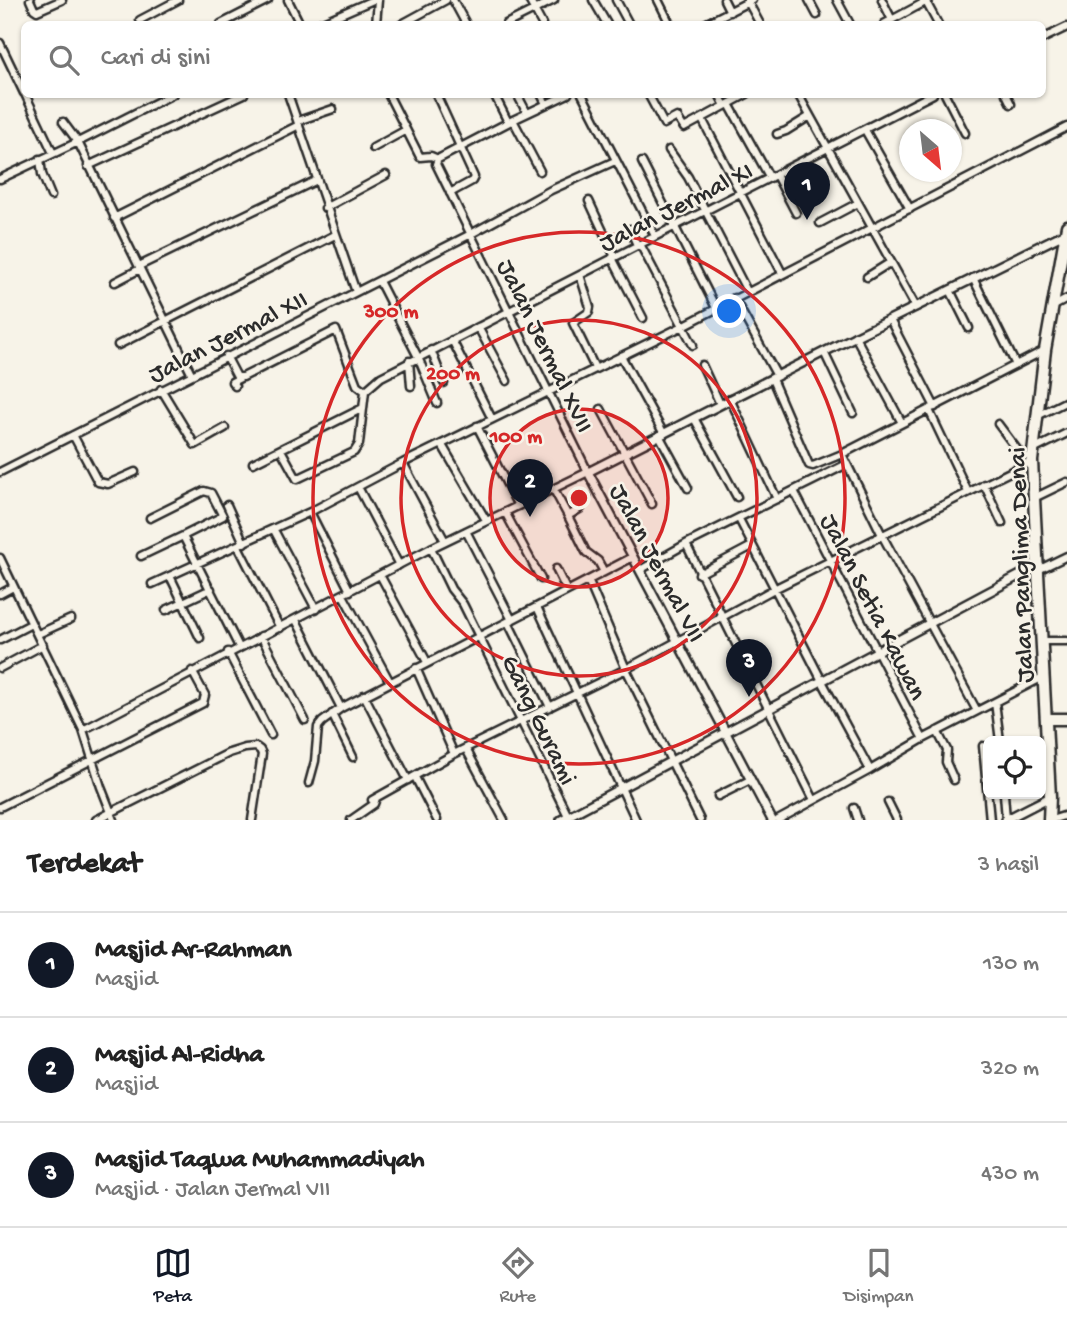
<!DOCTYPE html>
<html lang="id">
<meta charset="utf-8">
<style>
:root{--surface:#fff;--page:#f6f6f6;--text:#222;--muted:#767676;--line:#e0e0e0;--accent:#111827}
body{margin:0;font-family:"Gochi Hand",sans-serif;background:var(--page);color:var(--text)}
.controls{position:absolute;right:21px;bottom:21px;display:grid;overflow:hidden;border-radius:10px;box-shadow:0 2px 5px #0004}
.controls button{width:63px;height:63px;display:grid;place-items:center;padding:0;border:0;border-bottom:2px solid var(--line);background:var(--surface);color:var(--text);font:35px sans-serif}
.compass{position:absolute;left:899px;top:119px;width:63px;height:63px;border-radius:50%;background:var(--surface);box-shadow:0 2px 5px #0004;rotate:152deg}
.you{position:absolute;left:730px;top:312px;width:24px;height:24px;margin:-18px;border:5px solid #fff;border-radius:50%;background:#1a73e8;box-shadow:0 0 0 10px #1a73e833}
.badge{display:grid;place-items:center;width:46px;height:46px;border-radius:50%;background:var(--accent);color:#fff;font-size:23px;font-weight:700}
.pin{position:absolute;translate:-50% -58px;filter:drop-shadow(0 2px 4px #0008)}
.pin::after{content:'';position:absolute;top:37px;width:24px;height:21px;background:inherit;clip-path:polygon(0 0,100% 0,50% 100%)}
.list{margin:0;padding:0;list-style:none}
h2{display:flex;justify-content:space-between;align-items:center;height:91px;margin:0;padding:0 28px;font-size:30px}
h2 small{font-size:23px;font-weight:400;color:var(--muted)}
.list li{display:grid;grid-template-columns:46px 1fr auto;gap:21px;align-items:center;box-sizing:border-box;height:105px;padding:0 28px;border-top:2px solid var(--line)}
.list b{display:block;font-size:26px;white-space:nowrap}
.list p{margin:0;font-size:23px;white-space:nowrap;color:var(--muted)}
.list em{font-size:23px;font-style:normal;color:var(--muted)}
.icon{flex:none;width:38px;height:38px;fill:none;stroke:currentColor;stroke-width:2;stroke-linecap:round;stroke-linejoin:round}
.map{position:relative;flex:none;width:1067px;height:820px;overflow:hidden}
.search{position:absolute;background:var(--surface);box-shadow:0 2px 5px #0004;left:21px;right:21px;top:21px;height:77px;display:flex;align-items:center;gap:18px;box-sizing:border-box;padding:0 24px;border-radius:10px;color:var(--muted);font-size:26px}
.sheet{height:406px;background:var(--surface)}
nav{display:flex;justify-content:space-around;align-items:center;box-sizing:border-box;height:98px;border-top:2px solid var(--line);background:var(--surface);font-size:19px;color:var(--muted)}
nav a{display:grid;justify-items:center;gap:4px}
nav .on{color:var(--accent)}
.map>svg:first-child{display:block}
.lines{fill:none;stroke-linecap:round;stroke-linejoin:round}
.minor-casing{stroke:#2b2b2b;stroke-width:11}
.tertiary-casing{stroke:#2b2b2b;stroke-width:12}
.primary-casing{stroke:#2b2b2b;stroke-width:15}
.minor{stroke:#f7f3e8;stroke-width:6}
.tertiary{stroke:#f7f3e8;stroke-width:7}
.primary{stroke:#f7f3e8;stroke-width:10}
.ring{fill:none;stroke:#d62828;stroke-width:3.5}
.labels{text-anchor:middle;stroke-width:5;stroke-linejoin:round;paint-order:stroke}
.street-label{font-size:26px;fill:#2b2b2b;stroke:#f7f3e8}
.centre{fill:#d62828;stroke:#f7f3e8;stroke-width:3.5}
.ring-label{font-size:21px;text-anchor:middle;font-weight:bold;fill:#d62828;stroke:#f7f3e8;stroke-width:5;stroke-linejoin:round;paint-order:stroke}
</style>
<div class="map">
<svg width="1067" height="820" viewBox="0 0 1067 820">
<rect width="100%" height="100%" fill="#f7f3e8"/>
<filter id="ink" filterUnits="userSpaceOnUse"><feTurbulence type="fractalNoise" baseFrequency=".0143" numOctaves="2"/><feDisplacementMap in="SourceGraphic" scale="14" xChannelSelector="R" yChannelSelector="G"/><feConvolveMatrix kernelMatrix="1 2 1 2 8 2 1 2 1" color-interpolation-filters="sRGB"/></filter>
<g filter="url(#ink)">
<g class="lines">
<g class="minor-casing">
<path id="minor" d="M30,0L34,9L37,11L62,0
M288,0L300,24
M453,0L466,24
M529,0L542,24
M593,0L607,24
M616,0L629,24
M658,0L670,24
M724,0L730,12
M747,0L760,24
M809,0L817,15
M837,0L850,24
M882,0L892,20
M925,0L938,24
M140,20L178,0
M221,24L268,0
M318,24L373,0
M376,24L378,0
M402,24L446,0
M506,24L554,0
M705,24L752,0
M884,24L929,0
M1042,39L1067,27
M0,43L24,93
M25,94L53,153
M173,94L78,142L191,373
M288,94L356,292
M388,94L420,157L431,156L438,159
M436,94L474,177L472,181L450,193
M494,94L508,122
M517,94L527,113
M541,94L546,104
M582,94L655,236
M648,94L664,124L677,117L684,128L747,94
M719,94L725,106
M798,94L916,307
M945,94L965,133
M1006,94L1011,104
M729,104L770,178
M702,119L782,273
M513,120L540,171
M298,121L333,109
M865,130L910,209
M777,134L786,131L810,116
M373,148L406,130
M669,150L688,177L747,291
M40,159L42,174L51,196
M642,162L716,308
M88,166L244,94
M776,175L796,213
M0,179L78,142L63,122
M589,201L615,257
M325,208L386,175
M114,218L299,125
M820,223L858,203
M630,229L637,245
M640,244L693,345
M612,258L643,318
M139,266L317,180
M580,275L590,307L589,312L573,323L595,368
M867,277L891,262
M973,278L1016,365
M379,281L418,357L437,403
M115,282L140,269
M950,290L969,328
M734,298L777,376
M1054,306L1067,299
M890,320L935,407
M478,327L507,381
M855,336L902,423
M452,340L492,419
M118,345L335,235
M431,350L444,383
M824,352L853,413
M226,356L237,377H243L336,330L357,385L365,391
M621,356L664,434
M409,361L411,386
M702,365L720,404
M772,379L809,465L813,466L842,454
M235,386L232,382L240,378
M161,389L195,445L225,428
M730,399L777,499
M601,409L652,504
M929,410L968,492
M1037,416L1067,401
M694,418L737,497
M998,424L1022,456L1032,457
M477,426L518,506
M73,435L98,482L108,484L135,472
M660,437L688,488
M442,445L486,520
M281,450L297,479L354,452L359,444L365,391L381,377L933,94
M1033,450L1067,433
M253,463L363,408
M403,463L445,541
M847,464L882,535L977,711
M0,472L471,234L551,190L615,161
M984,484L1002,523
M358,487L399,565
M554,490L568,516
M794,491L923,739
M587,497L581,500V508L568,516L586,552L598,561L604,572
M1034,498L1067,482
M227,505L244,543
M310,512L350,591
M505,512L541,579
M150,518L204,491L211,493L223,516L183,536L239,647
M739,519L822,681L870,770
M274,530L316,609
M466,531L512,620
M686,544L814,800
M238,546L280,628
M431,548L451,589L463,604L570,820
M141,556L183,536
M0,558L83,730L101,787L114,820
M556,569L567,591
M640,570L686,544L847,464L842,454L1045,350
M1038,570L1067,556
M699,574L752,546
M380,575L427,662
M170,576L200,638
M588,580L626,669L700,820
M152,584L310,512L403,463L683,326L1067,127
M0,594L13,587
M343,595L390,682
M537,607L636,820
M166,610L211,589
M296,620L341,708
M508,622L550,707
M38,634L71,619
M261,636L305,720
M0,640L31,624
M1042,641H1067
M228,652L271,735
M0,668L43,645
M416,668L454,754
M364,695L408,780
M995,702L1000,741
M332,714L353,757
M83,730L431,548L588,472L436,164L438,159L513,120L568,94
M937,731L947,750L946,762L954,780
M983,746L990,820
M466,749L504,820
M415,777L437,820
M309,783L315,761L318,727L322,722L341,708L633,557
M1004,794L1006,819
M718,796L750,780
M372,800L454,754L626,669L774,589L1032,461
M888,802L897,820
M0,807L203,703L205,695L192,671
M854,808L858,820
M96,820L229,753L245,748L256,747L260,750L262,754L252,820
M351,820L374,804L376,798
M778,820L870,770L923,739L1043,677
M1051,820L1067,815"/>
</g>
<g class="tertiary-casing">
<path id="tertiary" d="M561,820L1039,565
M772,820L588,472L824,352L1066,233
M1005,820L1050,797"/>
</g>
<g class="primary-casing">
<path id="primary" d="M1046,719H1067
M1049,820L1050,797L1032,461L1045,350L1067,226"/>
</g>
<use href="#minor" class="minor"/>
<use href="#tertiary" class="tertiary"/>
<use href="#primary" class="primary"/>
</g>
</g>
<circle cx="579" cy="498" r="89" fill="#d62828" fill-opacity=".12"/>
<g class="ring">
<circle cx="579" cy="498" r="89"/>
<circle cx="579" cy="498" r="178"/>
<circle cx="579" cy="498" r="266"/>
</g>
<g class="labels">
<g class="street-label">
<text transform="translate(675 205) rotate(-27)" y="9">Jalan Jermal XI</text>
<text transform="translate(227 335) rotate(-27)" y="9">Jalan Jermal XII</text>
<text transform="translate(547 345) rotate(64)" y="9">Jalan Jermal XVII</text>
<text transform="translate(659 562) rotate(62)" y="9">Jalan Jermal VII</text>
<text transform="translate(1019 565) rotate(-92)" y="9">Jalan Panglima Denai</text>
<text transform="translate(875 606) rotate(63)" y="9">Jalan Setia Kawan</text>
<text transform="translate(541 719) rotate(64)" y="9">Gang Gurami</text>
</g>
</g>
<circle cx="579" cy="498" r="10" class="centre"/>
<g class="ring-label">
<text x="391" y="317">300 m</text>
<text x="453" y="379">200 m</text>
<text x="516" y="442">100 m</text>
</g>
</svg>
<div class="controls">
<button><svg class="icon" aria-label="locate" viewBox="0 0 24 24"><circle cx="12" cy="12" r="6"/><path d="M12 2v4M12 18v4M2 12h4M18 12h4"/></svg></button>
</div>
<svg class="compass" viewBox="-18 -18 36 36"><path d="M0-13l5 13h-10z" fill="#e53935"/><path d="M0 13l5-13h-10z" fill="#767676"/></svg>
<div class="you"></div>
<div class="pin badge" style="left:807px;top:220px">1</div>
<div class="pin badge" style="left:530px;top:517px">2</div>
<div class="pin badge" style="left:749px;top:697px">3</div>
<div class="search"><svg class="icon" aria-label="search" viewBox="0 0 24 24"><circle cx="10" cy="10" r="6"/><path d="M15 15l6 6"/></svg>Cari di sini</div>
</div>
<section class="sheet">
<h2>Terdekat<small>3 hasil</small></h2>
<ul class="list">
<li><span class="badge">1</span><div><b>Masjid Ar-Rahman</b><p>Masjid</p></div><em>130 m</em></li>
<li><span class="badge">2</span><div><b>Masjid Al-Ridha</b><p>Masjid</p></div><em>320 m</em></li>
<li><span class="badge">3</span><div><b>Masjid Taqwa Muhammadiyah</b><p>Masjid · Jalan Jermal VII</p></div><em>430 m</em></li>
</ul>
</section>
<nav>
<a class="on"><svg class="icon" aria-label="map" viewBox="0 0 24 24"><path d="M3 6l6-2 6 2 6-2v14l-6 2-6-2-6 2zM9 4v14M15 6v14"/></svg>Peta</a>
<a><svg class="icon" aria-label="directions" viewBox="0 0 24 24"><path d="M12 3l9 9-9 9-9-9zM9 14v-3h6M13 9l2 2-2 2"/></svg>Rute</a>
<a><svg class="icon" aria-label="saved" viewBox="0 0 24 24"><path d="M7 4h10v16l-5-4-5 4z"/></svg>Disimpan</a>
</nav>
